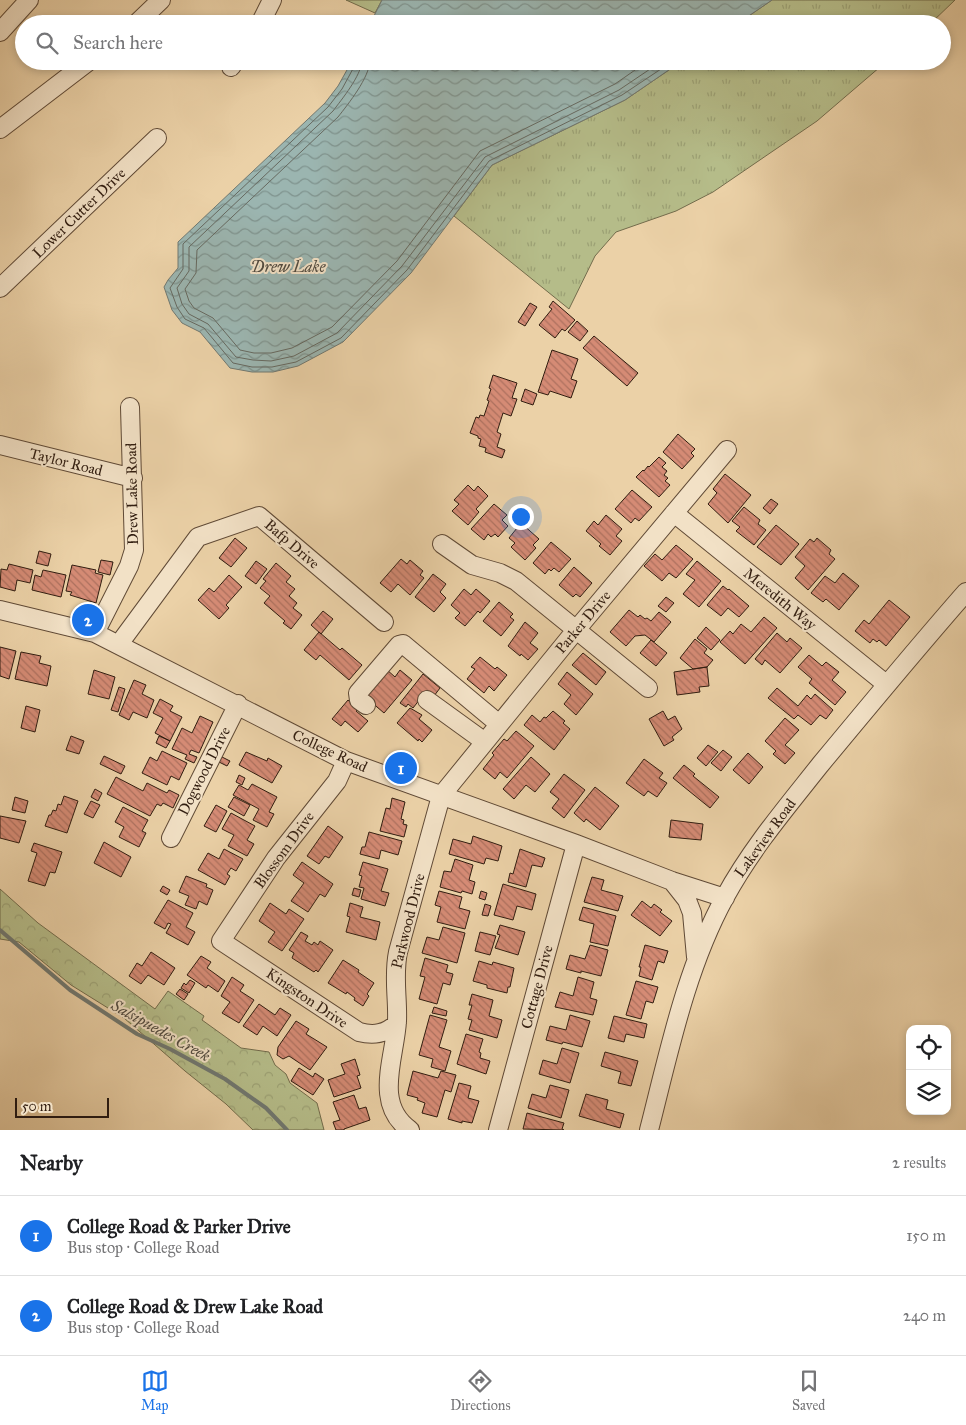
<!DOCTYPE html>
<meta charset="utf-8">
<style>
:root{--surface:#fff;--page:#f6f6f6;--text:#202124;--muted:#757577;--line:#e0e0e0;--accent:#1a73e8}
body{margin:0;font-family:"IM FELL Great Primer",serif;background:var(--page);color:var(--text)}
.controls{position:absolute;right:15px;bottom:15px;display:grid;overflow:hidden;border-radius:10px;box-shadow:0 2px 8px #0003}
.controls button{width:45px;height:45px;display:grid;place-items:center;padding:0;border:0;border-bottom:1px solid var(--line);background:var(--surface);color:var(--text);font:25px sans-serif}
.scale{position:absolute;left:15px;bottom:12px;width:94px;box-sizing:border-box;padding-left:5px;border:2px solid #311d10;border-top:0;font-size:14px;line-height:18px;white-space:nowrap;color:#311d10;-webkit-text-stroke:4px #f2e1c6;paint-order:stroke}
.you{position:absolute;left:520px;top:516px;width:18px;height:18px;margin:-12px;border:4px solid #fff;border-radius:50%;background:#1a73e8;box-shadow:0 0 0 8px #1a73e833}
.badge{display:grid;place-items:center;width:32px;height:32px;border-radius:50%;background:var(--accent);color:#fff;font-size:16px;font-weight:700}
.pin{position:absolute;translate:-50% -50%;border:2px solid #fff;box-shadow:0 1px 5px #0006}
.list{margin:0;padding:0;list-style:none}
h2{display:flex;justify-content:space-between;align-items:center;height:65px;margin:0;padding:0 20px;font-size:21px}
h2 small{font-size:16px;font-weight:400;color:var(--muted)}
.list li{display:grid;grid-template-columns:32px 1fr auto;gap:15px;align-items:center;box-sizing:border-box;height:80px;padding:0 20px;border-top:1px solid var(--line)}
.list b{display:block;font-size:19px;white-space:nowrap}
.list p{margin:0;font-size:16px;white-space:nowrap;color:var(--muted)}
.list em{font-size:16px;font-style:normal;color:var(--muted)}
.icon{flex:none;width:28px;height:28px;fill:none;stroke:currentColor;stroke-width:2;stroke-linecap:round;stroke-linejoin:round}
.map{position:relative;flex:none;width:966px;height:1130px;overflow:hidden}
.search{position:absolute;background:var(--surface);box-shadow:0 2px 8px #0003;left:15px;right:15px;top:15px;height:55px;display:flex;align-items:center;gap:12px;box-sizing:border-box;padding:0 18px;border-radius:28px;color:var(--muted);font-size:19px}
.sheet{height:225px;background:var(--surface)}
nav{display:flex;justify-content:space-around;align-items:center;box-sizing:border-box;height:70px;border-top:1px solid var(--line);background:var(--surface);font-size:14px;color:var(--muted)}
nav a{display:grid;justify-items:center;gap:2px}
nav .on{color:var(--accent)}
.map>svg:first-child{display:block}
.grass{fill:url(#grass-tufts);stroke:#736c4c}
.forest{fill:url(#forest-crowns);stroke:#736c4c}
.green{fill:#b5bc89;stroke:#736c4c}
.water{fill:url(#water-waves);stroke:#717870}
.lines{fill:none;stroke-linecap:round;stroke-linejoin:round}
.shore{stroke:#666960;stroke-width:1}
.stream{stroke:#717870;stroke-width:4}
.building{fill:url(#building-back-hatch);stroke:#311d10}
.minor-casing{stroke:#604a36;stroke-width:20}
.minor{stroke:#f2e1c6;stroke-width:18}
.labels{text-anchor:middle;stroke-width:4;stroke-linejoin:round;paint-order:stroke}
.street-label{font-size:15px;fill:#311d10;stroke:#f2e1c6}
.water-label{font-size:16px;font-style:italic;fill:#514b40;stroke:#f2e1c6}
</style>
<div class="map">
<svg width="966" height="1130" viewBox="0 0 966 1130">
<defs>
<pattern id="grass-tufts" width="24" height="20" patternUnits="userSpaceOnUse" patternTransform="scale(1.25)"><rect width="24" height="20" fill="#b5bc89"/><path d="M3 7l-1-3M5 7V3M7 7l1-3M15 17l-1-3M17 17v-4M19 17l1-3" fill="none" stroke="#9ca175"/></pattern>
<pattern id="forest-crowns" width="20" height="18" patternUnits="userSpaceOnUse" patternTransform="scale(1.25)"><rect width="20" height="18" fill="#b5bc89"/><path d="M2 6a3 3 0 1 1 6 0M12 15a3 3 0 1 1 6 0" fill="none" stroke="#9ca175"/></pattern>
<pattern id="water-waves" width="16" height="10" patternUnits="userSpaceOnUse" patternTransform="scale(1.25)"><rect width="16" height="10" fill="#9bb5b0"/><path d="M0 5q4-4 8 0t8 0" fill="none" stroke="#7f938e"/></pattern>
<pattern id="building-back-hatch" width="6" height="6" patternUnits="userSpaceOnUse" patternTransform="scale(1.25)"><rect width="6" height="6" fill="#d58b75"/><path d="M-1 5l2 2M0 0l6 6M5-1l2 2" fill="none" stroke="#ad715f"/></pattern>
</defs>
<rect width="100%" height="100%" fill="#ebd1a7"/>
<filter id="stains"><feTurbulence type="fractalNoise" baseFrequency=".004" numOctaves="4"/><feColorMatrix values="0 0 0 0 .2 0 0 0 0 .09 0 0 0 0 .02 0 0 0 .5 -.17"/></filter>
<radialGradient id="worn" r=".72"><stop offset=".6" stop-color="#630" stop-opacity="0"/><stop offset="1" stop-color="#630" stop-opacity=".3"/></radialGradient>
<path class="grass" d="M772,0H955L930,24H737Z
M682,61H887L817,121L713,192L676,211L616,232L595,256L569,309L454,216L492,165L625,100Z"/>
<path class="forest" d="M0,889L38,923L155,1009L168,991L204,1016L202,1020L241,1048L269,1052L275,1065L286,1074L290,1083L317,1103L324,1130H253L226,1104L185,1071L124,1018L71,985L19,942L0,939Z"/>
<path class="green" d="M346,0H382L375,13Z"/>
<path class="water" d="M382,0H772L737,24H370Z
M352,61H682L625,100L492,165L411,273L343,342L298,366L273,372H252L230,368L200,332L182,323L172,310L164,287L168,280L178,268V242L325,103L338,86Z"/>
<g class="lines">
<path class="shore" d="M356,61L355,65L342,89L328,107L183,244V269L170,288L177,307L185,319L204,328L233,363L252,367H272L296,362L341,338L407,270L489,161L622,95L673,61
M362,61C361,76 342,99 333,111L189,247V271L177,288L182,304L189,314L208,324L236,357L253,360L271,361L294,356L337,333L402,266L485,157L619,90L662,61
M370,61C369,78 349,103 338,117L197,250L196,273L185,289L189,301L194,308L213,318L240,350L254,353H271L292,348L332,327L397,261L480,151L615,84L648,61"/>
<path class="stream" d="M0,930L70,990L137,1034L170,1049L225,1079L266,1108L287,1130"/>
</g>
<path class="building" d="M553,301L575,320L565,331L562,329L555,338L539,325L552,309L549,307Z
M530,303L537,307L525,326L518,322Z
M577,321L588,331L580,341L568,332Z
M594,336L638,373L627,386L583,348Z
M552,350L578,359L571,379L577,381L571,398L550,391L548,395L538,392Z
M493,375L517,383L512,398L517,399L511,416L503,413L497,432L501,434L497,447L505,450L502,458L485,452L486,448L479,446L481,439L478,438V436L470,433L476,417L479,418L480,415L484,416L489,401L487,400L491,389L489,388Z
M525,389L537,394L533,405L521,401Z
M678,434L695,449L691,453L694,456L682,469L663,452Z
M659,457L666,463L662,467L667,471L664,475L668,478L665,481L670,485L659,497L636,477L643,470L644,471L648,466L649,467Z
M725,474L751,495L728,523L708,504L717,493L713,489Z
M468,485L474,491L478,486L488,496L476,509L479,512L468,525L452,511L459,504L454,500Z
M632,490L652,507L639,521L635,518L631,523L615,509Z
M771,499L778,504L770,514L763,508Z
M494,504L507,515L502,520L508,526L498,537L495,534L491,537L488,534L484,540L471,529Z
M744,507L760,520L758,524L766,530L754,545L736,531L740,527L732,521Z
M606,515L622,529L616,536L622,541L610,555L599,546L601,544L586,531L594,521L598,525Z
M521,523L539,539L533,545L536,548L525,560L511,547L515,543L509,538Z
M776,525L799,544L781,565L757,547Z
M235,538L247,548L231,567L219,558Z
M817,538L831,550L829,554L835,559L808,590L795,578L805,566L795,557L810,539L814,542Z
M551,542L571,559L559,572L554,568L551,571L549,569L545,574L533,563Z
M676,545L693,559L676,578L669,573L662,581L644,566L655,554L662,560Z
M39,551L51,554L48,566L36,563Z
M401,559L407,564L410,560L423,571L420,575L424,578L410,595L398,584L391,592L380,583Z
M101,560L113,562L110,575L98,572Z
M256,561L267,569L256,584L245,576Z
M697,561L721,581L699,607L683,594L695,580L686,574Z
M276,563L291,576L286,582L295,589L289,596L297,603L293,608L302,615L291,629L283,623L285,621L264,603L270,596L260,588L266,581L263,579Z
M9,564L33,570L30,583L17,580L15,591L0,587L1,569L7,570Z
M72,565L96,570L95,573L103,575L96,603L70,595L72,592L66,591Z
M574,567L592,583L580,597L576,594L573,597L559,585Z
M43,570L66,575L61,597L32,590L35,575L41,577Z
M843,573L859,586L839,610L826,599L823,602L811,593L825,576L835,583Z
M433,574L446,584L440,592L446,598L434,612L415,597Z
M229,575L242,587L226,605L229,608L219,619L198,600L209,588L214,592Z
M723,586L728,590L729,589L749,606L739,617L728,608L721,616L707,605Z
M464,589L471,595L476,589L490,601L480,613L478,611L465,626L455,618L460,613L451,605Z
M666,597L674,603L666,612L658,606Z
M889,600L910,617L886,646L879,640L877,642L873,639L870,643L855,631L864,620L869,624Z
M499,602L513,614L510,617L514,620L501,636L483,621Z
M629,610L638,617L640,615L645,619L647,618L651,621L659,612L671,622L654,642L645,635L635,636L626,646L610,632Z
M323,611L333,619L321,634L311,625Z
M764,617L777,628L745,664L720,642L730,631L733,634L741,624L751,632Z
M525,622L538,633L530,643L538,649L528,660L521,654L520,656L508,646Z
M706,627L720,640L711,650L697,638Z
M319,632L340,650L342,648L362,665L349,680L320,655L316,660L304,650Z
M777,633L787,642L790,638L802,648L780,673L765,660L762,665L755,659Z
M695,639L707,649L704,653L713,660L707,667L693,669L680,658Z
M651,640L667,653L656,666L640,653Z
M0,647L16,651L9,679L0,676Z
M21,652L41,656L39,663L51,666L47,686L15,679Z
M583,653L606,672L596,685L572,665Z
M809,655L822,666L826,662L839,672L832,680L846,692L835,705L809,683L812,679L798,667Z
M480,657L495,669L497,667L507,675L494,691L489,686L484,693L467,679L475,669L471,667Z
M707,667L709,686L699,687L700,692L677,695L674,672Z
M386,669L395,677L400,670L412,680L384,713L363,695Z
M94,670L115,677L109,699L88,694Z
M567,672L593,694L576,715L564,704L571,695L558,684Z
M423,674L440,688L431,700L424,694L413,708L408,704L406,707L400,703Z
M134,680L146,685L142,694L154,700L147,718L133,712L129,720L119,715Z
M119,687L125,689L118,712L111,710Z
M777,688L798,706L807,695L811,699L815,694L833,710L826,719L820,715L811,725L798,715L794,719L768,698Z
M160,699L173,706L170,711L182,717L170,741L155,733L163,718L153,713Z
M348,700L358,709L356,711L368,721L358,732L345,721L341,726L332,719Z
M26,706L40,710L35,732L21,728Z
M410,708L422,715L419,719L432,730L422,742L419,739L418,741L397,723Z
M553,711L565,721L563,723L570,729L554,750L524,725L532,715L540,722L544,717L546,718Z
M663,711L668,720L675,716L682,729L672,737L674,740L664,746L649,719Z
M200,716L213,722L199,753L191,750L189,754L197,757L194,763L185,759L187,755L172,749L182,728L192,733Z
M785,718L799,730L785,745L795,753L785,764L773,754L776,751L765,741Z
M516,731L534,746L507,778L500,772L495,779L483,769L494,755L492,753L504,739L507,741Z
M71,736L84,741L79,754L66,750Z
M159,736L170,741L166,748L156,743Z
M708,745L718,752L706,766L697,758Z
M723,750L732,757L721,771L711,763Z
M162,751L187,763L179,780L171,776L167,785L142,773L150,757L157,761Z
M246,752L267,761L268,758L282,766L272,783L239,765Z
M748,753L763,767L749,784L733,770Z
M104,756L125,766L121,774L100,764Z
M220,756L230,761L227,766L217,761Z
M531,757L550,774L535,792L526,785L514,799L503,789Z
M644,759L663,773L659,778L667,783L657,797L648,791L644,796L626,783Z
M684,765L695,774L693,776L719,797L710,808L673,778Z
M564,774L585,790L564,818L552,808L559,799L550,792Z
M239,775L245,778L242,785L236,782Z
M116,777L143,791L147,783L167,793L169,790L179,795L173,808L163,803L161,806L157,804L150,816L107,794Z
M252,784L277,797L269,812L274,814L267,827L253,820L259,809L233,795L239,785L248,790Z
M595,787L619,806L600,830L586,819L584,822L574,813Z
M95,789L102,793L98,801L91,797Z
M64,796L78,801L67,833L45,826L49,815H51L53,810L56,811L58,804L61,805Z
M15,797L28,801L25,813L12,810Z
M234,797L250,805L244,816L228,807Z
M392,798L405,802L401,819L404,820L403,824L407,825L404,837L380,831L386,808L390,809Z
M91,801L100,805L93,818L84,814Z
M216,805L227,811L216,832L204,826Z
M123,807L148,820L142,831L146,833L139,847L119,837L124,827L115,822Z
M231,813L255,826L247,840L254,844L247,856L228,846L234,835L222,829Z
M0,816L26,821L19,843L0,838Z
M671,820L703,824L701,840L669,837Z
M328,826L343,837L329,858L325,856L319,864L307,856Z
M369,832L402,841L398,855L381,850L379,859L360,854L362,847H365Z
M473,836L502,846L498,861L486,858L484,864L449,854L453,839L471,844Z
M104,842L131,857L121,877L94,863Z
M34,843L62,852L55,873L50,872L45,886L28,881L37,853L31,851Z
M224,849L243,859L236,871L231,868L227,874L230,876L225,885L198,870L208,853L219,859Z
M520,849L545,858L542,867L532,865L526,887L508,882L510,873L513,874Z
M455,859L473,865L469,880L475,882L472,894L462,891L461,893L440,887L444,871L451,872Z
M302,862L333,884L325,897L320,894L308,912L291,901L304,883L293,875Z
M363,862L388,869L381,891L389,893L385,906L361,899L364,888L359,887L362,876L359,875Z
M186,876L207,884L206,887L213,890L207,905L199,901L196,909L185,905L189,896L179,892Z
M592,877L604,880L601,890L623,896L618,911L584,902Z
M503,884L536,894L532,910L517,906L513,920L494,915Z
M163,886L170,890L167,895L160,891Z
M354,888L361,890L359,897L352,895Z
M439,891L462,897L459,908L470,911L465,929L437,922L441,907L435,905Z
M481,891L487,893L485,900L479,898Z
M168,900L193,913L186,927L195,932L188,945L166,933L171,924L168,923L165,929L154,923Z
M642,901L651,908L654,904L662,910L660,912L672,921L660,936L631,915Z
M270,903L286,914L289,909L304,919L282,951L268,942L275,932L259,921Z
M350,903L363,907L360,917L380,922L376,940L346,932L350,917L347,916Z
M485,904L491,906L488,916L482,915Z
M583,907L616,916L608,946L590,942L594,924L579,920Z
M500,925L525,932L518,955L495,948L500,935L497,934Z
M443,927L465,933L457,963L422,953L427,937L439,940Z
M301,932L308,936L305,941L312,945L314,942L318,945L320,941L333,950L318,972L316,970L314,972L292,958L294,953L289,950Z
M480,932L496,936L490,955L475,951Z
M590,945L608,950L601,976L581,971V973L566,969L570,955L585,959Z
M645,945L668,951L664,963L658,961L652,980L639,976L641,967H639Z
M151,952L175,968L164,985L148,975L141,984L129,976L137,963L142,966Z
M201,956L211,962L207,968L225,981L218,992L208,985L206,988L187,975Z
M425,958L448,965L446,972L453,974L450,985L443,983L437,1004L419,999L425,977L420,976Z
M343,960L359,970L358,972L374,983L367,994L369,996L363,1006L354,1000L355,998L347,992L346,994L328,983Z
M479,961L492,965L493,962L514,968L510,987H508L507,993L487,988V985L473,981Z
M232,977L244,985L240,991L254,1000L239,1023L222,1013L230,1002L221,996Z
M578,977L594,982L590,998L597,1000L593,1015L555,1007L560,992L573,996Z
M190,980L195,983L189,993L181,988L184,983L186,985Z
M636,981L658,987L653,1003L646,1001L641,1019L626,1015Z
M180,989L188,994L184,1000L176,994Z
M472,994L493,1000L489,1016L502,1020L497,1038L469,1030L472,1020L468,1019L472,1005H469Z
M259,1004L275,1015L280,1008L291,1015L277,1036L263,1026L257,1035L243,1026Z
M434,1007L447,1011L446,1016L432,1013Z
M430,1015L447,1020L439,1047L451,1051L445,1071L431,1067L433,1059L419,1055Z
M570,1015L590,1021L582,1047L563,1042L562,1044L546,1040L550,1026L566,1030Z
M614,1016L647,1024L644,1038L626,1034L624,1042L608,1038Z
M296,1021L309,1029L306,1034L327,1047L310,1070L289,1056L283,1059L277,1055L278,1047Z
M466,1034L483,1039L479,1052L481,1053L480,1058L490,1061L486,1074L457,1064Z
M562,1048L579,1053L570,1083L539,1074L543,1060L557,1064Z
M605,1052L638,1061L631,1086L618,1083L621,1072L601,1066Z
M355,1059L360,1075L357,1076L361,1088L334,1097L328,1080L345,1074L341,1064Z
M299,1068L313,1077L315,1073L324,1079L313,1095L291,1081Z
M413,1071L438,1078L441,1071L456,1075L451,1092L445,1090L437,1117L422,1113L425,1103L417,1100L418,1098L407,1095Z
M459,1083L471,1086L468,1098L479,1101L472,1123L462,1121V1123L448,1119Z
M550,1085L569,1090L561,1118L528,1108L532,1094L546,1098Z
M586,1094L608,1100L606,1109L624,1114L620,1128L579,1116Z
M354,1095L359,1109L366,1107L370,1120L344,1129V1130H336L333,1122L340,1120L333,1102Z
M527,1113L564,1123L562,1129L564,1130L523,1129Z"/>
<g class="lines">
<g class="minor-casing">
<path id="minor" d="M136,24L161,0
M260,24L272,0
M0,32L29,0
M231,67L235,61
M0,129L89,61
M0,288L157,138
M0,445L133,478
M674,513L886,684
M442,544L472,565L500,573L516,581L648,688
M0,610L95,633L346,761L576,844L672,881L725,898
M95,633L129,566L134,550L130,407
M119,644L198,537L259,516L384,622
M427,700L485,742
M366,705L359,700L358,693L399,645L403,644L499,724
M346,761L337,781L276,858L221,941L359,1032C374,1036 386,1034 397,1023
M171,838L238,704
M672,881L687,900L692,913L696,957
M410,1130C373,1104 395,1058 397,1021C398,998 393,976 398,952L441,796L576,630L727,450
M498,1130L576,844
M649,1130C669,1052 686,968 725,897C751,849 786,808 820,765C868,707 916,649 966,592"/>
</g>
<use href="#minor" class="minor"/>
</g>
<g class="labels">
<g class="street-label">
<text transform="translate(79 213) rotate(-44)" y="5">Lower Cutter Drive</text>
<text transform="translate(66 462) rotate(14)" y="5">Taylor Road</text>
<text transform="translate(132 494) rotate(-91)" y="5">Drew Lake Road</text>
<text transform="translate(292 544) rotate(41)" y="5">Bafp Drive</text>
<text transform="translate(780 599) rotate(39)" y="5">Meredith Way</text>
<text transform="translate(583 622) rotate(-50)" y="5">Parker Drive</text>
<text transform="translate(330 751) rotate(25)" y="5">College Road</text>
<text transform="translate(204 771) rotate(-63)" y="5">Dogwood Drive</text>
<text transform="translate(765 838) rotate(-54)" y="5">Lakeview Road</text>
<text transform="translate(284 850) rotate(-54)" y="5">Blossom Drive</text>
<text transform="translate(408 921) rotate(-76)" y="5">Parkwood Drive</text>
<text transform="translate(537 987) rotate(-75)" y="5">Cottage Drive</text>
<text transform="translate(307 998) rotate(34)" y="5">Kingston Drive</text>
</g>
<g class="water-label">
<text x="288" y="272">Drew Lake</text>
<text transform="translate(161 1030) rotate(29)" y="6">Salsipuedes Creek</text>
</g>
</g>
<rect width="100%" height="100%" filter="url(#stains)"/>
<rect width="100%" height="100%" fill="url(#worn)"/>
</svg>
<div class="controls">
<button><svg class="icon" aria-label="locate" viewBox="0 0 24 24"><circle cx="12" cy="12" r="6"/><path d="M12 2v4M12 18v4M2 12h4M18 12h4"/></svg></button>
<button><svg class="icon" aria-label="layers" viewBox="0 0 24 24"><path d="M12 4l9 5-9 5-9-5zM3 14l9 5 9-5"/></svg></button>
</div>
<div class="scale">50 m</div>
<div class="you"></div>
<div class="pin badge" style="left:401px;top:768px">1</div>
<div class="pin badge" style="left:88px;top:620px">2</div>
<div class="search"><svg class="icon" aria-label="search" viewBox="0 0 24 24"><circle cx="10" cy="10" r="6"/><path d="M15 15l6 6"/></svg>Search here</div>
</div>
<section class="sheet">
<h2>Nearby<small>2 results</small></h2>
<ul class="list">
<li><span class="badge">1</span><div><b>College Road &amp; Parker Drive</b><p>Bus stop · College Road</p></div><em>150 m</em></li>
<li><span class="badge">2</span><div><b>College Road &amp; Drew Lake Road</b><p>Bus stop · College Road</p></div><em>240 m</em></li>
</ul>
</section>
<nav>
<a class="on"><svg class="icon" aria-label="map" viewBox="0 0 24 24"><path d="M3 6l6-2 6 2 6-2v14l-6 2-6-2-6 2zM9 4v14M15 6v14"/></svg>Map</a>
<a><svg class="icon" aria-label="directions" viewBox="0 0 24 24"><path d="M12 3l9 9-9 9-9-9zM9 14v-3h6M13 9l2 2-2 2"/></svg>Directions</a>
<a><svg class="icon" aria-label="saved" viewBox="0 0 24 24"><path d="M7 4h10v16l-5-4-5 4z"/></svg>Saved</a>
</nav>
